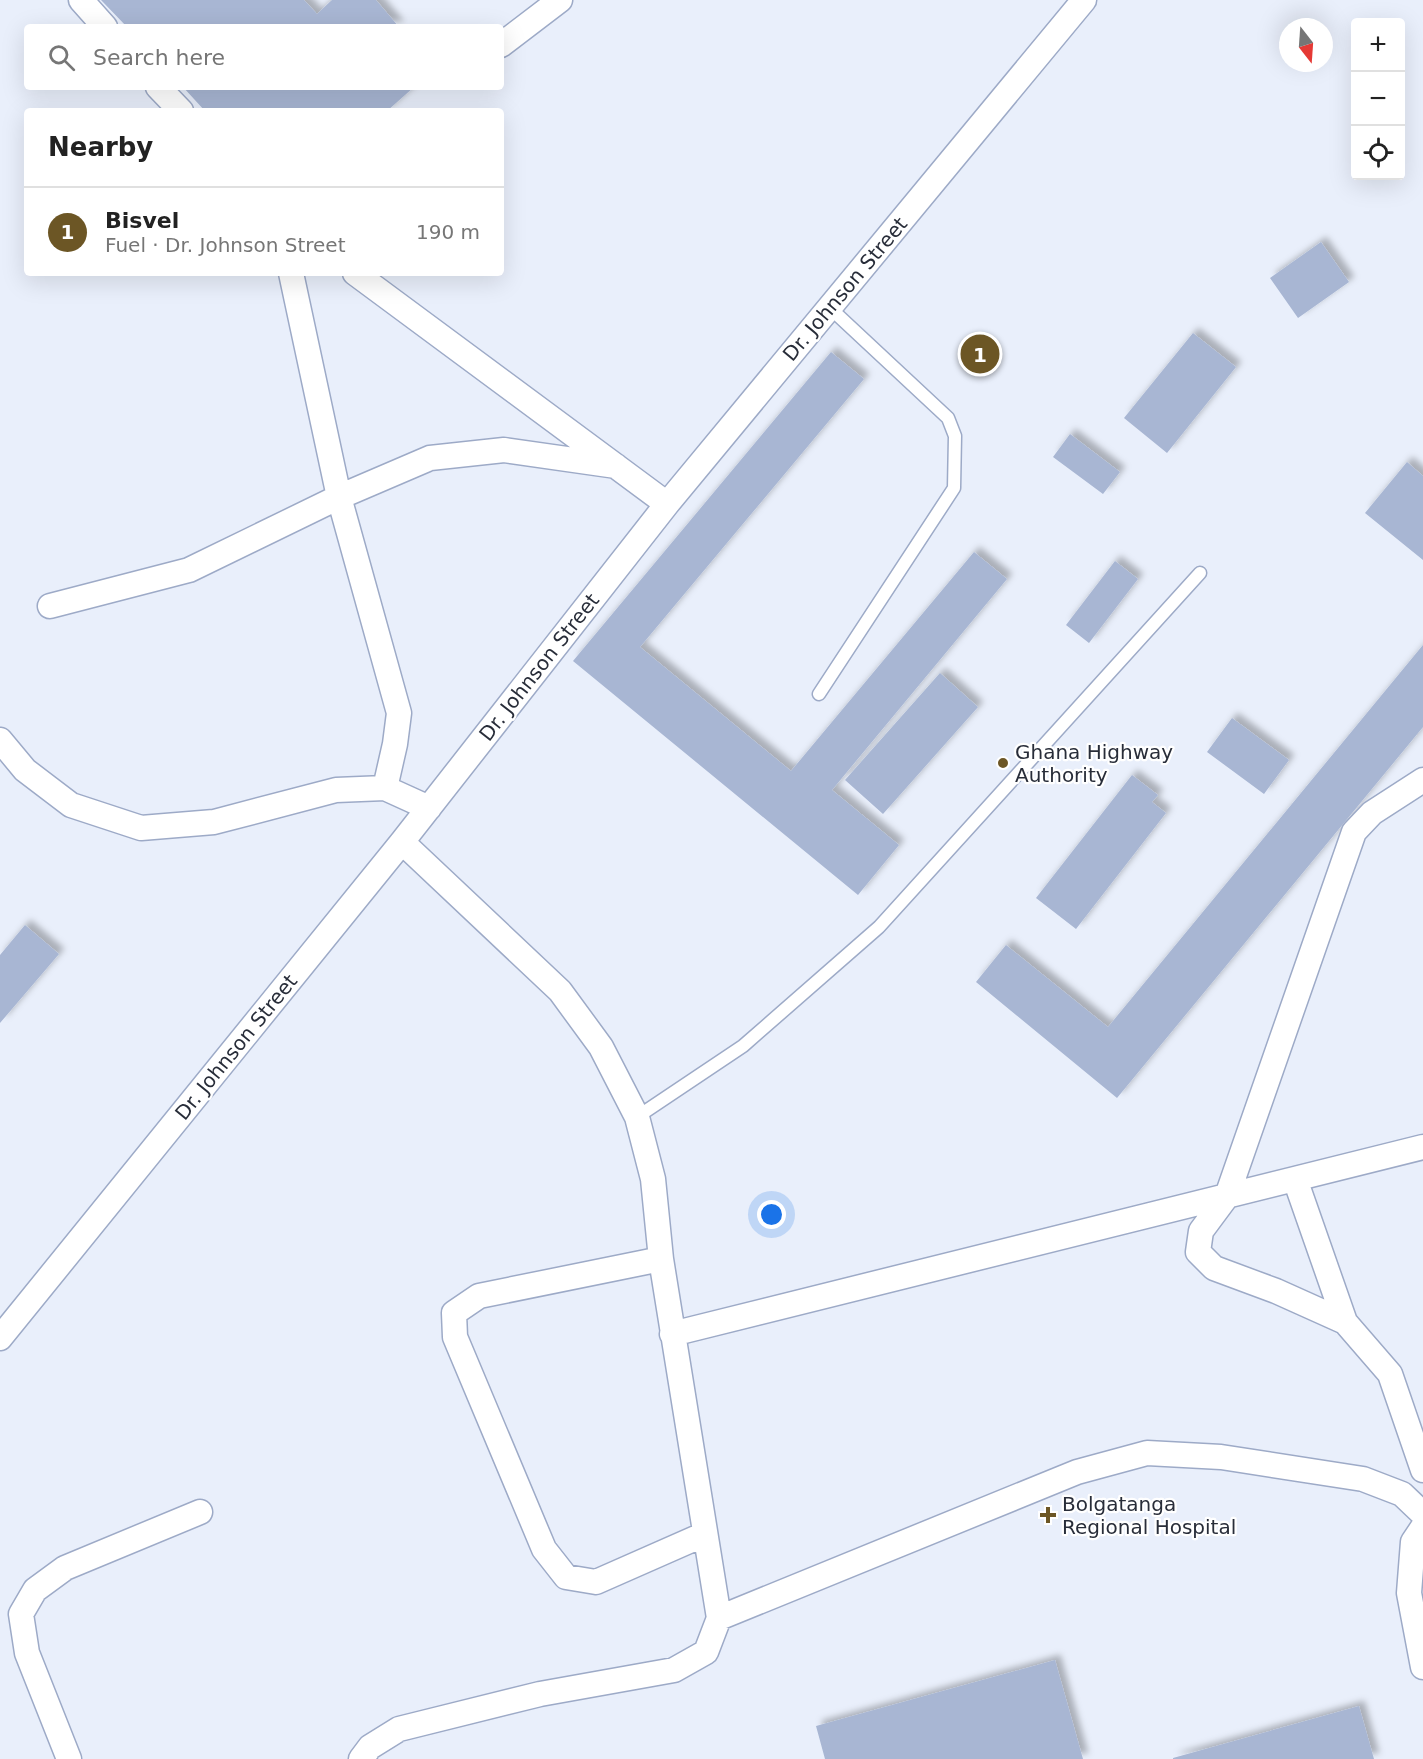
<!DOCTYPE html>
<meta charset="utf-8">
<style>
:root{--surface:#fff;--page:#f6f6f6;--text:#222;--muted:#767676;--line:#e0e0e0;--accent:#6c5625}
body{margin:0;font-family:"DejaVu Sans",sans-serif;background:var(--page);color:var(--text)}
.controls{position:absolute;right:18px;top:18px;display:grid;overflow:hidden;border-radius:6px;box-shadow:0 6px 24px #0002}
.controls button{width:54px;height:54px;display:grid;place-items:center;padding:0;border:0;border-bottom:2px solid var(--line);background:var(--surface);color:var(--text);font:30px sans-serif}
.compass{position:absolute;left:1279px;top:18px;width:54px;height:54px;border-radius:50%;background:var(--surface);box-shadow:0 6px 24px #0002;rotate:163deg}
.you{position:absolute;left:772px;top:1215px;width:21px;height:21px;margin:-15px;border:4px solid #fff;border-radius:50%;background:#1a73e8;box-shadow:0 0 0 9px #1a73e833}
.badge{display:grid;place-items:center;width:39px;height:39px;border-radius:50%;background:var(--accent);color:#fff;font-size:20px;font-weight:700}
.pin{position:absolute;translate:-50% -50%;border:3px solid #fff;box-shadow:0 2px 6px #0006}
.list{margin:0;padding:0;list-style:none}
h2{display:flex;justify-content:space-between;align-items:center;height:78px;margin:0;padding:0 24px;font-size:26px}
h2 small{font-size:20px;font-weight:400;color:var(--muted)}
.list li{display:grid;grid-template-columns:39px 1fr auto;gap:18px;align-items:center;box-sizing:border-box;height:90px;padding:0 24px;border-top:2px solid var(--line)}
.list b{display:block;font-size:22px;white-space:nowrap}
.list p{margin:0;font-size:20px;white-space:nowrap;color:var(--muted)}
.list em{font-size:20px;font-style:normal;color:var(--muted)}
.icon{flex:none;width:33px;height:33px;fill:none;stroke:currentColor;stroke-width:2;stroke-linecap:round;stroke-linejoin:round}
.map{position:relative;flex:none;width:1423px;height:1759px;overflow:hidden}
.search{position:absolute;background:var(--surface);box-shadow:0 6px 24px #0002;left:24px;top:24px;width:480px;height:66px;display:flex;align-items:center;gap:15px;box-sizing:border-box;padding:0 21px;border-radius:6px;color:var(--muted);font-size:22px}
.panel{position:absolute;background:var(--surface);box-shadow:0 6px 24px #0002;left:24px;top:108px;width:480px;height:168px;border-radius:6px}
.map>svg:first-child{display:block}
.building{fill:#a8b6d3;filter:url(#shadow)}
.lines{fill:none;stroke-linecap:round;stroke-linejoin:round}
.service-casing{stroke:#9daac7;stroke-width:15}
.minor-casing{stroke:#9daac7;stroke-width:27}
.service{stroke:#fff;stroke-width:12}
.minor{stroke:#fff;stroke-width:24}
.poi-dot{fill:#6c5625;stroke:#fff;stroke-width:2}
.labels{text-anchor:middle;stroke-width:4.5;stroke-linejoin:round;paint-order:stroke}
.street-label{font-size:20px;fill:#282d39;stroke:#fff}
.poi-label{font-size:20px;fill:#282d39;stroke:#fff;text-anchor:start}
</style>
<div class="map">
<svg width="1423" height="1759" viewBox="0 0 1423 1759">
<defs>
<filter id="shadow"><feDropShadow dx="5.5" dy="-5.5" stdDeviation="3" flood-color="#0004"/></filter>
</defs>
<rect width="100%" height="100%" fill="#e9effb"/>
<path class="building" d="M101,0H304L317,14L332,0H376L399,27H127Z
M183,87H414L387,111H205Z
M1321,242L1349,282L1298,318L1270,278Z
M1193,333L1236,367L1167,453L1124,418Z
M831,352L864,379L640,647L791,771L974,552L1007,579L832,790L899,845L858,895L573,661Z
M1070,434L1120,472L1103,494L1053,457Z
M1407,462L1423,476V560L1365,513Z
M1115,561L1138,579L1089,643L1066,625Z
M1423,645V727L1117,1098L976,982L1006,945L1108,1027Z
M940,673L978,707L883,814L845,780Z
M1232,718L1289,760L1264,794L1207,752Z
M1132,775L1158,795L1152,802L1166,813L1076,929L1036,898Z
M25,925L59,954L0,1023V955Z
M1055,1660L1083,1759H825L816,1726Z
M1359,1706L1374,1759H1173V1758Z"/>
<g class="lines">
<g class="service-casing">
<path id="service" d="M819,694L954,488L955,436L948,418L829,307
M637,1117L743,1046L879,927L1200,573"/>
</g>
<g class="minor-casing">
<path id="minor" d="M81,0L105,27
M501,45L560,0
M158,87L181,111
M291,273L339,497L399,713L395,744L385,788
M355,273L667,504
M50,606L189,570L339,497L430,458L504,450L616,466
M0,740L25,770L71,805L141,828L214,822L336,790L385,788L429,808
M1423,780L1372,813L1354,832L1227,1196L1201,1231L1198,1252L1214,1268L1276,1291L1345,1322L1390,1374L1423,1470
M1295,1179L1345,1322
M661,1259L479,1296L454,1313L455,1337L544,1549L566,1577L596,1582L705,1534
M672,1334L1423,1147
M0,1338L402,842L667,504L1084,0
M1423,1527L1413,1542L1409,1593L1423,1667
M719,1618L1077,1472L1147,1453L1221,1457L1363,1479L1402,1494L1423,1514
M69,1759L27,1653L21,1614L35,1590L65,1568L200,1512
M361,1759L370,1747L399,1729L540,1694L674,1670L706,1652L719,1618L661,1259L653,1179L637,1117L601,1047L560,991L402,842"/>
</g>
<use href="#service" class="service"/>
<use href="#minor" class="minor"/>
</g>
<g class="poi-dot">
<circle cx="1003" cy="763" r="6"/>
<path d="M1045 1506h6v6h6v6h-6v6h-6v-6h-6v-6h6z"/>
</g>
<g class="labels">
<g class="street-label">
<text transform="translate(845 289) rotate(-50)" y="7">Dr. Johnson Street</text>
<text transform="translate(539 667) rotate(-52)" y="7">Dr. Johnson Street</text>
<text transform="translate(236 1047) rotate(-51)" y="7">Dr. Johnson Street</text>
</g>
<g class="poi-label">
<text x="1015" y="759">Ghana Highway<tspan x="1015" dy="23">Authority</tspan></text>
<text x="1062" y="1511">Bolgatanga<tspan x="1062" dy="23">Regional Hospital</tspan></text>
</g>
</g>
</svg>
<div class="controls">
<button>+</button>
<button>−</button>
<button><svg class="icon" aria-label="locate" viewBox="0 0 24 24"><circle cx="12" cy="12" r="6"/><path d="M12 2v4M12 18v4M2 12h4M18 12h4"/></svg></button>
</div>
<svg class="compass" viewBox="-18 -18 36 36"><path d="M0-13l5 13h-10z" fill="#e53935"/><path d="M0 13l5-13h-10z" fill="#767676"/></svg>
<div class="you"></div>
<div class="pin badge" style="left:980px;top:354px">1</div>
<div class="search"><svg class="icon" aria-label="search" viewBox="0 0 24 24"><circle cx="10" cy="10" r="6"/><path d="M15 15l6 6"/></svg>Search here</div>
<section class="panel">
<h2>Nearby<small></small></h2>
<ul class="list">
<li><span class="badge">1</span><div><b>Bisvel</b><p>Fuel · Dr. Johnson Street</p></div><em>190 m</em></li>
</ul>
</section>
</div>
